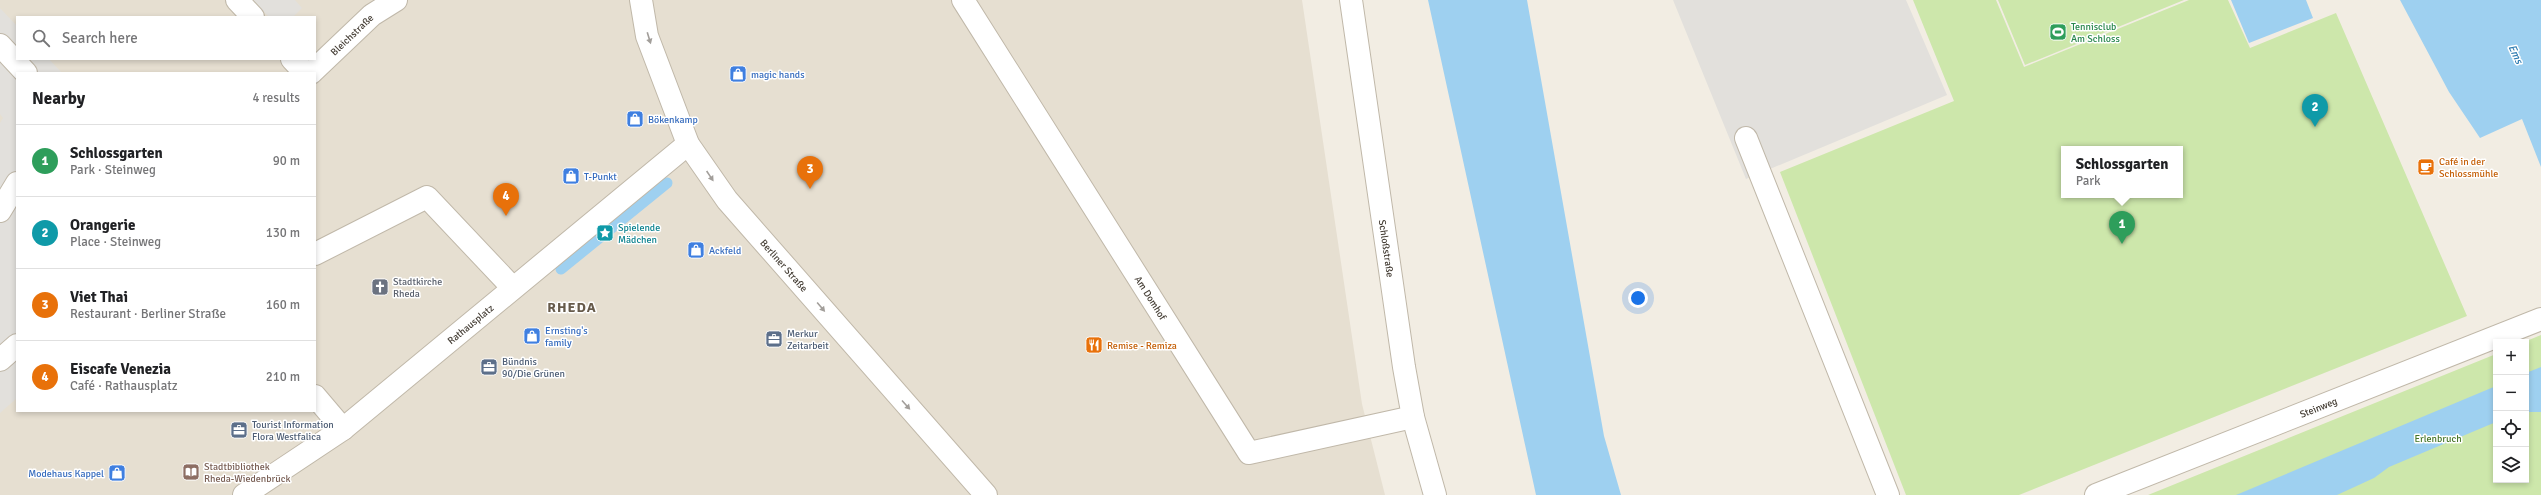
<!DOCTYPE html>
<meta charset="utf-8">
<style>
:root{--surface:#fff;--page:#f2f2f2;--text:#202124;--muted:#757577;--line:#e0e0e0;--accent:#fb2f11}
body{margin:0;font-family:Signika,sans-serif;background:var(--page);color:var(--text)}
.controls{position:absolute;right:12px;bottom:12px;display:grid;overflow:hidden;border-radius:0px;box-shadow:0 2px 6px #0003}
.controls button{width:36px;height:36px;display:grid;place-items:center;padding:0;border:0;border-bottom:1px solid var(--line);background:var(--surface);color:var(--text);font:20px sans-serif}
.you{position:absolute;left:1638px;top:298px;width:14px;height:14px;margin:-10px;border:3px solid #fff;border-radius:50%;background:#1a73e8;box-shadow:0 0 0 6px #1a73e833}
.badge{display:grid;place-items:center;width:26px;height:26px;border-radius:50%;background:var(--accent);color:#fff;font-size:13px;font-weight:700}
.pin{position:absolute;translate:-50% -33px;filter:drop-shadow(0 1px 2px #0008)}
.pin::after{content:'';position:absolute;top:21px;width:14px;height:12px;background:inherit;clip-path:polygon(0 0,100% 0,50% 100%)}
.popup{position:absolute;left:2061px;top:146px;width:122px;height:52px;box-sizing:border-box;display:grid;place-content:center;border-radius:0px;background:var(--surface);filter:drop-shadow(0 1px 3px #0005);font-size:13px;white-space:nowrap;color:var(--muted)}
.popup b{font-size:15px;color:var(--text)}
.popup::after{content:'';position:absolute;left:50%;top:100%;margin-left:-8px;border:8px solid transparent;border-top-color:var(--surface)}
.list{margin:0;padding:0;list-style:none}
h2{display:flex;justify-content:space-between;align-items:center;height:52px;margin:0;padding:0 16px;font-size:17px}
h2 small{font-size:13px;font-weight:400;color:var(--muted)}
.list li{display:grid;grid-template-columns:26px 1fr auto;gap:12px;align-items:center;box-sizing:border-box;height:72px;padding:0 16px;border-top:1px solid var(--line)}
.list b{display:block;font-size:15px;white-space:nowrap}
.list p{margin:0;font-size:13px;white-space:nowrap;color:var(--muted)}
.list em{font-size:13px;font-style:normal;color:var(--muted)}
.icon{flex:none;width:22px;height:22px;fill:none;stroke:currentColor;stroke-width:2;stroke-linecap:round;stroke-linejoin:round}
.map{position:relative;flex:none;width:2541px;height:495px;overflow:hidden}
.search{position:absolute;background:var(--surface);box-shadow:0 2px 6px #0003;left:16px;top:16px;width:300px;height:44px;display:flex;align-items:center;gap:10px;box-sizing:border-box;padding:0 14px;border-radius:0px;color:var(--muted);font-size:15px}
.panel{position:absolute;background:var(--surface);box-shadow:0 2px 6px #0003;left:16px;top:72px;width:300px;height:340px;border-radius:0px}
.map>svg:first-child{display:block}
.residential{fill:#e6dfd1;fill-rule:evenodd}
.green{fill:#cde7ab;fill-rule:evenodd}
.parking{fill:#e2e0dc}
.water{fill:#9ed0f0}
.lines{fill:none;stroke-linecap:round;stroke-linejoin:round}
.stream{stroke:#9ed0f0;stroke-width:11}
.minor-casing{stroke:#c0b8a9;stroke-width:24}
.minor{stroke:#fff;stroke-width:22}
.oneway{fill:#a29e9a}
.labels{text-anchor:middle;stroke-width:3;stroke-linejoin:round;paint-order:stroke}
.leisure-label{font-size:10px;fill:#27864d;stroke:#fff;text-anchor:start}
.street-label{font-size:10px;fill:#443d34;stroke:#fff}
.shop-label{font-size:10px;fill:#366cbe;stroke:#fff;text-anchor:start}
.food-label{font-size:10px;fill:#c56008;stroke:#fff;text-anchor:start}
.culture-label{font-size:10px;fill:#0d838f;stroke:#fff;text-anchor:start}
.worship-label{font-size:10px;fill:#5b616d;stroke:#fff;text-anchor:start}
.service-label{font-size:10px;fill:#4e5e75;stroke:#fff;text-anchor:start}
.park-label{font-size:10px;fill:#467527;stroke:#fff}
.education-label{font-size:10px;fill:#785e54;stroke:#fff;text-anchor:start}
.water-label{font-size:11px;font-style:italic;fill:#2d7bb0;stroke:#fff}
.district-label{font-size:14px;font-weight:bold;letter-spacing:1px;fill:#675b4b;stroke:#fff}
</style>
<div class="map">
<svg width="2541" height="495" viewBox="0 0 2541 495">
<rect width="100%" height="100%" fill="#f2ede3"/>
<path class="residential" d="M0,0H1302L1362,404L1385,495H0ZM17,17H315V59H17ZM17,73H315V411H17Z"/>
<path class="green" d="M1913,0H1996L2024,67L2189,0H2228L2250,48L2336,13L2467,316L2019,495H1906L1780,172L1954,101ZM2064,149H2180V195H2064Z
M1998,0H2184L2025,65Z
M2541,335V495H2148L2496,354V480H2526L2524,342Z"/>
<path class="parking" d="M253,0H295L302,8L293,17H269Z
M1673,0H1906L1947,95L1746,179Z
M0,8L17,26V59H49L62,73H17V398L0,413V123L3,118L0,114Z"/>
<path class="water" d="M1428,0H1527L1604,436L1621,495H1536Z
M2231,0H2306L2313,18L2249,43Z
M2400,0H2541V167L2522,119L2480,138L2449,92Z
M2541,367V412H2526V373Z
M2496,386V422L2389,467L2374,478L2337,495H2236Z"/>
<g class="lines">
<path class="stream" d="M561,269L667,183"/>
<g class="minor-casing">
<g id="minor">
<path d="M237,0L253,17"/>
<path id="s1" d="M641,0L647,36L688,144L727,200L986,495"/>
<path id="s2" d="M963,0L1249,453L1413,417"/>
<path id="s3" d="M1351,0L1404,367L1413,417L1435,495"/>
<path d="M0,45L26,73"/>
<path d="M292,59L305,73"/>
<path id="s4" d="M311,73L372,15L396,0"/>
<path d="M1746,138L1888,495"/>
<path d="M0,211L17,183"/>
<path d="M315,254L427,197L512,287"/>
<path d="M0,360L17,345"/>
<path d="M315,396L343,429"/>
<path id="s5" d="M244,495L343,429L688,144"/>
<path id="s6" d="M2096,495L2541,319"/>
</g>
</g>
<use href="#minor" class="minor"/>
</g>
<defs><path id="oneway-solid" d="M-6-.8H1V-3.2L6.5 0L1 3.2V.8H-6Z"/></defs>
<g class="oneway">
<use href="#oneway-solid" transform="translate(649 38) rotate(73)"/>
<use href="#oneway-solid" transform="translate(710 176) rotate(56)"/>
<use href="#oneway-solid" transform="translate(821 307) rotate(50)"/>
<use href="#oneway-solid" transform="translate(906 405) rotate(48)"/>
</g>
<defs>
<g id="stadium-square" transform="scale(0.9)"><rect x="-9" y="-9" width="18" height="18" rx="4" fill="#2e9e5b" stroke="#fff"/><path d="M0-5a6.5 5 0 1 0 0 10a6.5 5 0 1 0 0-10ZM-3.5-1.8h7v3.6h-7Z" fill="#fff"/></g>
<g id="shop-square" transform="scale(0.9)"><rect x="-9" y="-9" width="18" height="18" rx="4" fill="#3f7fe0" stroke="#fff"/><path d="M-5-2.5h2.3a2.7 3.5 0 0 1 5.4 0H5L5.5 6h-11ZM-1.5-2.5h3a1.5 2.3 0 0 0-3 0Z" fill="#fff"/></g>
<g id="cafe-square" transform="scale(0.9)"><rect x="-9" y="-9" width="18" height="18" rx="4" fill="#e8710a" stroke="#fff"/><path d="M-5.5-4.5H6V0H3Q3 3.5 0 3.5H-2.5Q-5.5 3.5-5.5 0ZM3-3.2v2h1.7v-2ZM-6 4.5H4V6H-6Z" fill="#fff"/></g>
<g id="sight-square" transform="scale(0.9)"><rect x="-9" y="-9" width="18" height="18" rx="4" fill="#0f9aa8" stroke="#fff"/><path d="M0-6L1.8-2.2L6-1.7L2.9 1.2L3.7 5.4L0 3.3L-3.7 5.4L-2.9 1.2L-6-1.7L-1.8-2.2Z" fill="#fff"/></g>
<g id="church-square" transform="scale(0.9)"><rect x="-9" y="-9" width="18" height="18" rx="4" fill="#6b7280" stroke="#fff"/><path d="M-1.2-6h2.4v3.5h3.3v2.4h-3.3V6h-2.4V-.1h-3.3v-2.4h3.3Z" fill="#fff"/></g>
<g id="office-square" transform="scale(0.9)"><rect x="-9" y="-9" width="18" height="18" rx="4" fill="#5c6f8a" stroke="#fff"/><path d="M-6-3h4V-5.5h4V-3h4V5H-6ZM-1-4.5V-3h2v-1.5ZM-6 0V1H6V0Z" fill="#fff"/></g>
<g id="restaurant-square" transform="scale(0.9)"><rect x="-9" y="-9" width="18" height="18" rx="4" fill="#e8710a" stroke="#fff"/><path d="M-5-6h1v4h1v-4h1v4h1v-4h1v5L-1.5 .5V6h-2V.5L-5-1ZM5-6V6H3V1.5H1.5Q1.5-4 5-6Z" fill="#fff"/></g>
<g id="library-square" transform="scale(0.9)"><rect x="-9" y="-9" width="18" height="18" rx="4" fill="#8d6e63" stroke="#fff"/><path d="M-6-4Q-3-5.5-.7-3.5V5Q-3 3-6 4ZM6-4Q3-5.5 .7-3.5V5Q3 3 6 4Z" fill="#fff"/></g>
</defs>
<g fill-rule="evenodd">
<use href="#stadium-square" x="2058" y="32"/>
<use href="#shop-square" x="738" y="74"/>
<use href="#shop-square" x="635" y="119"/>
<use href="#cafe-square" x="2426" y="167"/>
<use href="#shop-square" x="571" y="176"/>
<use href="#sight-square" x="605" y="233"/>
<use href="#shop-square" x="696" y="250"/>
<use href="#church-square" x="380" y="287"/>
<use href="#shop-square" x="532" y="336"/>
<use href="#office-square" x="774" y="339"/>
<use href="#restaurant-square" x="1094" y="345"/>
<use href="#office-square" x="489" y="367"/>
<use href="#office-square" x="239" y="430"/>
<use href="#library-square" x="191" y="472"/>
<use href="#shop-square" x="117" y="473"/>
</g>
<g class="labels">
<g class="leisure-label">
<text x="2071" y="30">Tennisclub<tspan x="2071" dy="12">Am Schloss</tspan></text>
</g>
<g class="street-label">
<text dy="4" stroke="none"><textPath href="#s4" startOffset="56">Bleichstraße</textPath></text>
<text dy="4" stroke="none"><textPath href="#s3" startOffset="251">Schloßstraße</textPath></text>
<text dy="4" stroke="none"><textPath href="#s1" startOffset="307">Berliner Straße</textPath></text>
<text dy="4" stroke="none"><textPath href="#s2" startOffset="352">Am Domhof</textPath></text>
<text dy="4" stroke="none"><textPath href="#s5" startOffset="284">Rathausplatz</textPath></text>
<text dy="4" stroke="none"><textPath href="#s6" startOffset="239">Steinweg</textPath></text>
</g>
<g class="shop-label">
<text x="751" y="78">magic hands</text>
<text x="648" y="123">Bökenkamp</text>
<text x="584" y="180">T-Punkt</text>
<text x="709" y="254">Ackfeld</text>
<text x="545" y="334">Ernsting's<tspan x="545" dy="12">family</tspan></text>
<text x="104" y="477" text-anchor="end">Modehaus Kappel</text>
</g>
<g class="food-label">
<text x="2439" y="165">Café in der<tspan x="2439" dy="12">Schlossmühle</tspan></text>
<text x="1107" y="349">Remise - Remiza</text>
</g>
<g class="culture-label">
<text x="618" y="231">Spielende<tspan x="618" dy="12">Mädchen</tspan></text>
</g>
<g class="worship-label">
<text x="393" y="285">Stadtkirche<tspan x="393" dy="12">Rheda</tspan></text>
</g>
<g class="service-label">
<text x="787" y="337">Merkur<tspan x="787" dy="12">Zeitarbeit</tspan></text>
<text x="502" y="365">Bündnis<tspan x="502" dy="12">90/Die Grünen</tspan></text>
<text x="252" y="428">Tourist Information<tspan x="252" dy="12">Flora Westfalica</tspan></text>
</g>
<g class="park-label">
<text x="2438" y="442">Erlenbruch</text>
</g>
<g class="education-label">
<text x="204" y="470">Stadtbibliothek<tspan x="204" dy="12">Rheda-Wiedenbrück</tspan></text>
</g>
<g class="water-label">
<text transform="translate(2516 54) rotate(65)" y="4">Ems</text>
</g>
<g class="district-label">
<text x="572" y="312">RHEDA</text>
</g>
</g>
</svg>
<div class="controls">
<button>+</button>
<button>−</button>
<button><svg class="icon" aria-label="locate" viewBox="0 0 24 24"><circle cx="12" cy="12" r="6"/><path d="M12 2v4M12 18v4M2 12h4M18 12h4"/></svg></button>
<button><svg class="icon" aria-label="layers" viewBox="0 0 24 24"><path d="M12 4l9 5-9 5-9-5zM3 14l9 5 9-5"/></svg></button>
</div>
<div class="you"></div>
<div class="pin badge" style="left:2122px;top:244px;background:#2e9e5b">1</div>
<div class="popup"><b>Schlossgarten</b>Park</div>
<div class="pin badge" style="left:2315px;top:127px;background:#0f9aa8">2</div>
<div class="pin badge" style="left:810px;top:189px;background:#e8710a">3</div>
<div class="pin badge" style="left:506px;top:216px;background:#e8710a">4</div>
<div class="search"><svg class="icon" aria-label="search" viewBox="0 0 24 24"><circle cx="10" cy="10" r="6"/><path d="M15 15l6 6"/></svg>Search here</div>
<section class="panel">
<h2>Nearby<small>4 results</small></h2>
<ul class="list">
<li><span class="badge" style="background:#2e9e5b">1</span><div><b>Schlossgarten</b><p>Park · Steinweg</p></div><em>90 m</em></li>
<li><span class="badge" style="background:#0f9aa8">2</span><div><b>Orangerie</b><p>Place · Steinweg</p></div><em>130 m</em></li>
<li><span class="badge" style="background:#e8710a">3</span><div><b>Viet Thai</b><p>Restaurant · Berliner Straße</p></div><em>160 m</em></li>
<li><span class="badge" style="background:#e8710a">4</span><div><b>Eiscafe Venezia</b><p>Café · Rathausplatz</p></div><em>210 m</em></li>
</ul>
</section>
</div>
